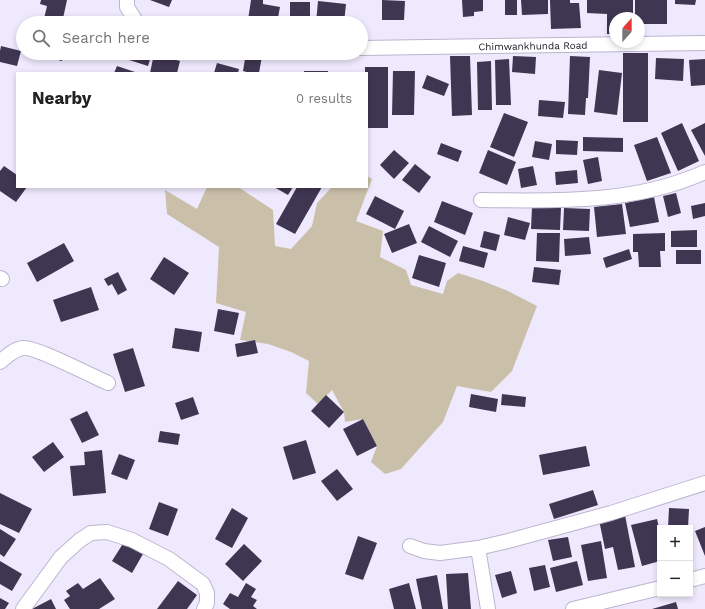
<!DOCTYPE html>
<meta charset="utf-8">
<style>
:root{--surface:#fff;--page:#f2f2f2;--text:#222;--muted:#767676;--line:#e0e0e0}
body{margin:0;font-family:"Work Sans",sans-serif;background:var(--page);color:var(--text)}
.controls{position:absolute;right:12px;bottom:12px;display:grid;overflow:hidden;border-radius:0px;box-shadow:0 2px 6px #0003}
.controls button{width:36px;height:36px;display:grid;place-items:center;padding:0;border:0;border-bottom:1px solid var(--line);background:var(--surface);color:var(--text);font:20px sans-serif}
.compass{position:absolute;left:609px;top:12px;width:36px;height:36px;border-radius:50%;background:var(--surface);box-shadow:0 2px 6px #0003;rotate:21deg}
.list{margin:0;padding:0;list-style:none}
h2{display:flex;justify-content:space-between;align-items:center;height:52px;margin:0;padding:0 16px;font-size:17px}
h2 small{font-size:13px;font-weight:400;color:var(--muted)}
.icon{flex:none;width:22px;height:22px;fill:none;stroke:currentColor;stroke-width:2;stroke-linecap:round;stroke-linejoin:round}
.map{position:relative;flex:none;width:705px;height:609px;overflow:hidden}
.search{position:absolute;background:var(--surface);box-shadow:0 2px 6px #0003;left:16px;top:16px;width:352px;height:44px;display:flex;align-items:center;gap:10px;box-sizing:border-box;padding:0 14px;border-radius:22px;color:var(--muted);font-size:15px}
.panel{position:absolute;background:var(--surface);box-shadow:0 2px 6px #0003;left:16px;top:72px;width:352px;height:116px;border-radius:0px}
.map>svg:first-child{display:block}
.green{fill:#cac0aa}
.building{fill:#3f3652}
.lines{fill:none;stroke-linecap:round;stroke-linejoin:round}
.minor-casing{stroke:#bcb5cf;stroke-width:16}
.minor{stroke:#fff;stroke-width:14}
.labels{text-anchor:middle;stroke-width:4;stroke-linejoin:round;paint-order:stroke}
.street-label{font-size:10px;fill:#191620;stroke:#fff}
</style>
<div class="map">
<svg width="705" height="609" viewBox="0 0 705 609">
<rect width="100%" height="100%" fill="#efe9fe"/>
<path class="green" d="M367,176L372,179L356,221L383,231L380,257L406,270L411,285L443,294L447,281L458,273L483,281L508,291L537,306L512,371L491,392L457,386L443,422L401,469L385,474L371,462L377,446L363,419L345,422L344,412L332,390L318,404L306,393L309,361L291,352L268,344L240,340L246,312L216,303L219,247L167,214L165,190L197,209L207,187H238L273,210L275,246L291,249L312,226L317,203L332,187H367Z"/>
<path class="building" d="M41,0H67L62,23H43L47,6L40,4Z
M150,0H172L169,7Z
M251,0H263V4L280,7L277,23H267L248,20Z
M382,0L405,1L404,20H382Z
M462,0H483V11L474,12V16L463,17Z
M505,0H517V15H505Z
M521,0H548V14L522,15Z
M550,0H570V3H579L581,28L551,29Z
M587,0H633V18H615V34H607V14L587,13Z
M635,0H667V24H639V18H635Z
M675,0H696L695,5L675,4Z
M318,1L346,4L344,23H316Z
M290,2H310V22L290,21Z
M22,44L23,52L21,51L17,66L0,62V51L1,46L21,51Z
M31,53H64L62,61Z
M125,53H152L148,66L123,58Z
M246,53L262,56L259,73H250L243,71Z
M623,53H648V122H623Z
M154,54L180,61L177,73H150Z
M450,56H470L472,115L452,116Z
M513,56L536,57L535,74L512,72Z
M570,56L590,57L588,98H586L585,115L568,114Z
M656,58L684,59L683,81L655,79Z
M509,59L511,105H496L495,60Z
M705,59V85L691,86L689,60Z
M491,61L492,110H478L477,62Z
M217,63L239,69L238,73H214Z
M117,66L138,73H114Z
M365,67H388V128H367V73H365Z
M599,70L622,73L617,115L594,112Z
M304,71H328V73H304Z
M393,71H415L414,115H392Z
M427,75L449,84L444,96L422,88Z
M539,100L565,102L563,118L538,116Z
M504,113L528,122L514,157L490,147Z
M682,123L699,161L678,171L661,133Z
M705,123V156L691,130Z
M583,137L623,138V152L583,151Z
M657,137L671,173L647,181L634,145Z
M556,140L578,141L577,155L556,154Z
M535,141L552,144L549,160L532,157Z
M441,143L462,151L458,162L437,154Z
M394,150L409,163L394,179L380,165Z
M488,150L516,162L507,185L479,173Z
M598,157L602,181L588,184L583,160Z
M415,164L431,177L419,193L402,180Z
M4,166L17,175V187H27L16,202L0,191V171Z
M533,166L537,185L521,188L518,169Z
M577,170L578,183L556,185L555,172Z
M274,187H293L288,195Z
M297,187H322L295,234L276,224Z
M676,193L681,213L668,217L663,196Z
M375,196L404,211L395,229L366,214Z
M654,197L659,222L630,227L625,203Z
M442,201L473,213L465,235L434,222Z
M705,203V216L693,219L691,206Z
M622,204L626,234L597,237L594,207Z
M532,207L561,208L560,230L531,229Z
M564,208L590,209L589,231L563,230Z
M508,217L530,223L525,240L504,235Z
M409,224L417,243L392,253L384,234Z
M429,226L458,241L450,257L421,242Z
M697,230V247H671V231Z
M484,231L500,235L496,251L480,247Z
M537,233H560L559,262L536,261Z
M665,233V251H660L661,267H639L638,252H633V234Z
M589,237L591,254L565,256L564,239Z
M64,243L74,261L37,282L27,263Z
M463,246L488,253L484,268L459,261Z
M629,249L632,259L606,268L603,258Z
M676,250H701V264H676Z
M419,255L446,263L439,287L412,278Z
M164,257L189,273L174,295L150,279Z
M534,267L561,270L559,285L532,282Z
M118,272L127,290L118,295L112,284L108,286L104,279Z
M91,287L99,310L61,322L53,300Z
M218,309L239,313L234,335L214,331Z
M175,328L202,332L199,352L172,348Z
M255,340L258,353L237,357L235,344Z
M133,348L145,386L125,392L113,354Z
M471,394L498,399L496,412L469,407Z
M502,394L526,397L525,407L501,405Z
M326,395L344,412L329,428L311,411Z
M193,397L199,414L181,420L175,403Z
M87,411L99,435L82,443L70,419Z
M363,419L377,446L357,456L343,429Z
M160,431L180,434L178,445L158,442Z
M306,440L316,473L293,480L283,447Z
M53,442L64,457L44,472L32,457Z
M586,446L590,466L543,475L539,455Z
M102,450L106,493L73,496L70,466L85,465L84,452Z
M119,454L135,460L127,480L111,474Z
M337,469L353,489L337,501L321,481Z
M593,490L598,505L554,519L549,504Z
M0,493L32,509L19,533L0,524Z
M159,502L178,509L168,536L149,529Z
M232,508L248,518L232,548L215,539Z
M669,508L689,509L688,528H668Z
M625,515L635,567L618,570L613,547L605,549L599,520Z
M657,519L660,532V561L642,566L631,525Z
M705,527V556L695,531Z
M690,528H693V544H690Z
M0,529L16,539L4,557L0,554Z
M358,536L377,543L363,580L345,574Z
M568,537L572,557L553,561L548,540Z
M601,541L607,578L588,581L581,545Z
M124,542L143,554L132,573L112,561Z
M244,544L262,561L243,581L225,564Z
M0,561L22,574L12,591L0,584Z
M577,561L583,585L556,592L550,568Z
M545,565L550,587L534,591L529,568Z
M511,571L517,593L502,598L495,575Z
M468,573L471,609H448L446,574Z
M437,575L443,609H422L416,579Z
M100,578L115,599L99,609H70L64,600L70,596L66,591L78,583L83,589Z
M178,581L197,595L187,609H157Z
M246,583L256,589L251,597L257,600L253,606L257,609H230L223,604L230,593L238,597Z
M409,583L416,609H394L389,589Z
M0,598L9,603L5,609H0Z
M51,599L56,609H32Z
M676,602L678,609H652Z"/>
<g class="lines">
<g class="minor-casing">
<g id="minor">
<path d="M127,0V7L137,23"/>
<path id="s1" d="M361,48L705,43"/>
<path d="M481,200C557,201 634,204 705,172"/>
<path d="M0,278L2,279"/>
<path d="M0,362C7,356 14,349 23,348C34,346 94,377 108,383"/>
<path d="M410,546L424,551L440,553L478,548L508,541L611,513L705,483"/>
<path d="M478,548L488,609"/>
<path d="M690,580L705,576"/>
<path d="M23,609L61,557L80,540L91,533L107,532L132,540L169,559L203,584L207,593V603L204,609"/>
<path d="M573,609L660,588"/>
</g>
</g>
<use href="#minor" class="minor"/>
</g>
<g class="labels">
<g class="street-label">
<text dy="4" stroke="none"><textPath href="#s1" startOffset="172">Chimwankhunda Road</textPath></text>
</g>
</g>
</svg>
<div class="controls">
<button>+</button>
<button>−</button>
</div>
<svg class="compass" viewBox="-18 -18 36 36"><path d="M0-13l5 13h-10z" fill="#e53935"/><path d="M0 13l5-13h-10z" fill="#767676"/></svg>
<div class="search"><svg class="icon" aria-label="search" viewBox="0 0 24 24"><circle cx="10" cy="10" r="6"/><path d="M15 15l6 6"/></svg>Search here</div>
<section class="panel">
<h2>Nearby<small>0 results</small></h2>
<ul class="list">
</ul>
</section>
</div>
